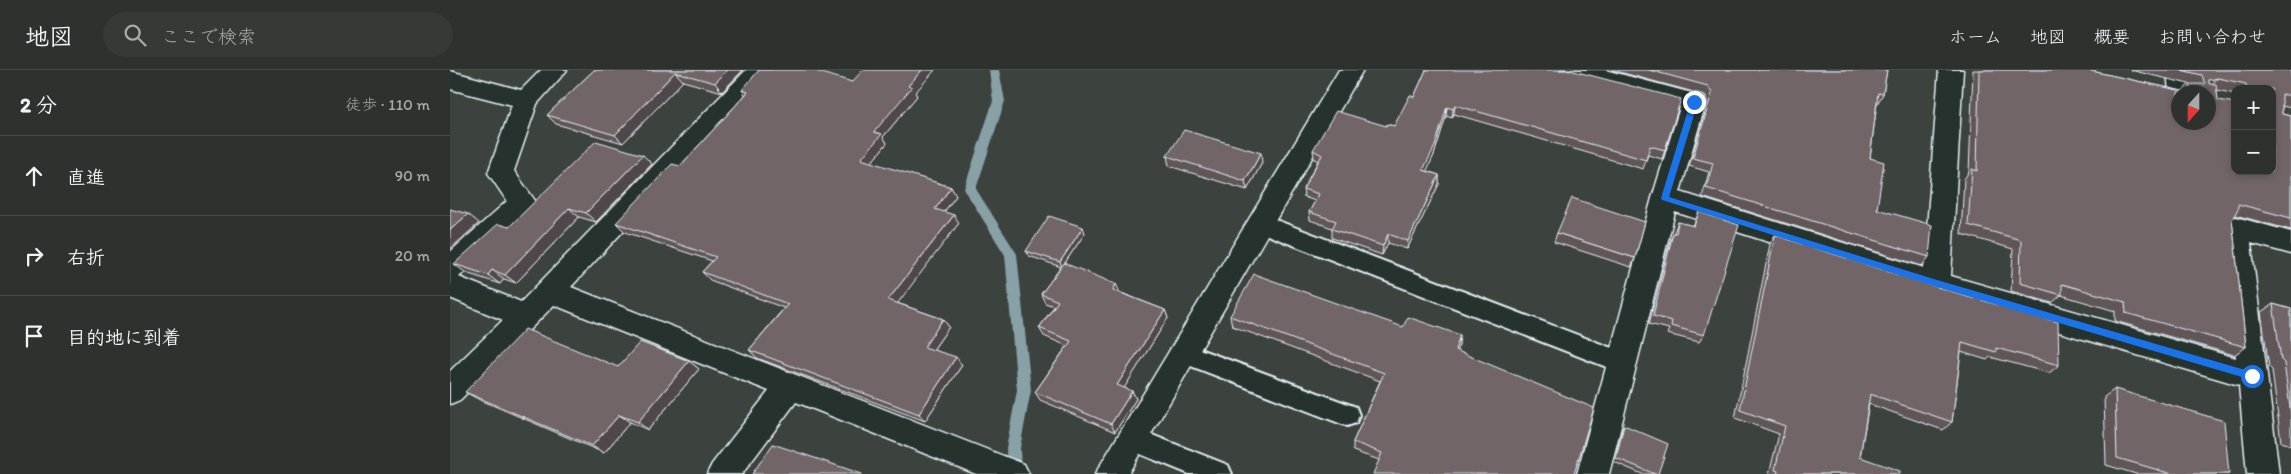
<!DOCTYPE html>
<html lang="ja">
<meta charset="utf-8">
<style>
:root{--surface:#2d322e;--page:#353a36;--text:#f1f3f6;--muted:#a7aaaa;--line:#484d4a}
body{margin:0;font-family:Itim,"Klee One",sans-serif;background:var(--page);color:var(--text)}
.controls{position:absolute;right:15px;top:15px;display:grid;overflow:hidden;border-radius:10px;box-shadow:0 2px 8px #0003}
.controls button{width:45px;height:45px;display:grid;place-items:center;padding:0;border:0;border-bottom:1px solid var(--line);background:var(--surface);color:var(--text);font:25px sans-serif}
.compass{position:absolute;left:1721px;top:15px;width:45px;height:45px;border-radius:50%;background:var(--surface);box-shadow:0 2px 8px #0003;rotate:201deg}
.stop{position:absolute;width:15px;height:15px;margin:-11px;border:4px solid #1a73e8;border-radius:50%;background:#fff}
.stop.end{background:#1a73e8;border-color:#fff;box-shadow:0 1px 5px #0008}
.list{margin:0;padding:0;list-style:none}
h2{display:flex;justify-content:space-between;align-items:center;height:65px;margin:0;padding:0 20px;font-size:21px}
h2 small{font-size:16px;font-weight:400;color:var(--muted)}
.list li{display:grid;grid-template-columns:32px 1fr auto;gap:15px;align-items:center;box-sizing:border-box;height:80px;padding:0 20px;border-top:1px solid var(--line)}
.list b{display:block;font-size:19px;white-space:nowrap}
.list em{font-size:16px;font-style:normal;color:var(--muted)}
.icon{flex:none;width:28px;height:28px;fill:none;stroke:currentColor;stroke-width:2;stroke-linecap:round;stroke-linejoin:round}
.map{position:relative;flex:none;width:1841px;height:404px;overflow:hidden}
header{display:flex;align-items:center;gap:30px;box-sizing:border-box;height:70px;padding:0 25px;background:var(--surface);border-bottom:1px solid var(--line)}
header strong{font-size:24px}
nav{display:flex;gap:28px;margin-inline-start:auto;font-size:18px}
.search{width:350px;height:45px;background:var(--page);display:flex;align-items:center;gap:12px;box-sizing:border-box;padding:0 18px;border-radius:28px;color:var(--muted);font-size:19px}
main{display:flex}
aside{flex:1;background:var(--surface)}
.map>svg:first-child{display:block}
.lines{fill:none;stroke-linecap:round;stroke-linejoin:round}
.stream{fill:#88a1a6;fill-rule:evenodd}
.service-casing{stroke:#e8f1f8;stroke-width:4}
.minor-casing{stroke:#e8f1f8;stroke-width:3}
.service{fill:#26332d;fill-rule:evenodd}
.minor{fill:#26332d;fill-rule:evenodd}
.wall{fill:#615759;stroke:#e8f1f8;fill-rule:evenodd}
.shaded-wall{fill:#4f4748;stroke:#e8f1f8}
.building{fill:#716567;stroke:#e8f1f8;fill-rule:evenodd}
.route{fill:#1a73e8}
</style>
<header>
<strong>地図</strong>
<div class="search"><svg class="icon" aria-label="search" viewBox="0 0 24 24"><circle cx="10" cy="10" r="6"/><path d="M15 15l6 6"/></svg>ここで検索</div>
<nav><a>ホーム</a><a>地図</a><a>概要</a><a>お問い合わせ</a></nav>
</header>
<main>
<aside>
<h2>2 分<small>徒歩 · 110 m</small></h2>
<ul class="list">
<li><svg class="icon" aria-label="ahead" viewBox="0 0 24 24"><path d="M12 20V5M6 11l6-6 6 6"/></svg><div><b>直進</b></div><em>90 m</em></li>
<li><svg class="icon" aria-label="right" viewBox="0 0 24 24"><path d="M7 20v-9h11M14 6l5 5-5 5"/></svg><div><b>右折</b></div><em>20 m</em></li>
<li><svg class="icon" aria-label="arrive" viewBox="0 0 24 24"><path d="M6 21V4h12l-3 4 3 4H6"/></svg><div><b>目的地に到着</b></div></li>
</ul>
</aside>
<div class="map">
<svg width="1841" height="404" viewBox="0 0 1841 404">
<rect width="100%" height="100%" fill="#3c423e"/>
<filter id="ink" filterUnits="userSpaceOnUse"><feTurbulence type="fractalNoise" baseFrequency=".02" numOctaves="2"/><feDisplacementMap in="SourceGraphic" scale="10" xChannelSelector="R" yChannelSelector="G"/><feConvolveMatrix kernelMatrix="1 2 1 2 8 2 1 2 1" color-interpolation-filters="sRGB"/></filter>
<g filter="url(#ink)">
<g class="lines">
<path class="stream" d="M539,0H549L555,31L526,119L567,184L581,320L570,378L571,404H557L556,378L567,320L555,185L514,119L543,31Z"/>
<g class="service-casing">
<path id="service" d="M810,144L1180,285L1184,292L1180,299L1172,303L802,159L799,153L802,147Z
M733,273L906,337L909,345L906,353L897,356L725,290L721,283L725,276Z
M682,357L778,395L782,404H739L673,377L670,369L673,361Z"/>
</g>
<g class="minor-casing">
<path id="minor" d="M91,0H117L87,34L64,101L86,132L82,139L9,207L71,232L296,0H322L318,6L121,217L574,394L579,404H526L346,332L292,404H257L262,394L319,321L104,235L10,330L0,334V301L53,250L0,228V182L57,131L38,103L62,35L0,19V1L71,20Z
M889,0H913L678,404H645Z
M1109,0H1155L1253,26L1256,32L1230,122L1474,198L1489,0H1513L1501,206L1786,288L1773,158L1777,150L1786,147L1841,162V184L1801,173L1829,404H1797L1789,315L1487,226L1225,142L1159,404H1127L1202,128L1230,37L1113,6Z
M1717,0H1741L1743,22H1728V30L1722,28L1719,22Z"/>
</g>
<use href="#service" class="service"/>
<use href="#minor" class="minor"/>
</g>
<path class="wall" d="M144,0H293L272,22L233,11L173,73L106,54L97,45Z
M976,0L1215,80L1212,89L1198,85L1193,99L1004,44L1002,48L996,46L984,85L976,101L989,105V114L957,179L938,173L932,185L882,168V158L860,150L859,142L865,131L854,127L853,119L868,91L864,89L863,80L936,56H944L964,27Z
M1162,0H1437L1433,24L1427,34V33L1420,88L1427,139L1479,187L1472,196L1252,127L1259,102L1239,96L1258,33L1255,25Z
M1523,0H1637L1733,21L1739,14L1680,0H1841V38L1832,36V44L1841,46V160L1785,145L1782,149L1796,277L1784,285L1665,251V241L1611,225L1602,233L1561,221L1563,179L1511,164L1514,109L1519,102ZM1785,19H1822L1785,101L1768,30L1767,20L1785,24Z
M402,12L465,23L467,26L433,67L437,73L421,93L501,117L506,126L494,142L509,153L447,233L493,249L499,257L483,280L512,295L475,351L307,288L299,280L334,238L260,210L252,202L262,191L175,162L166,153L230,96L295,25L292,20Z
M193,85L202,94L146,152L129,147L66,213L54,209L50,214L16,203L4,194L59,157Z
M717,86L812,93L797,120L719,96Z
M1249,142L1254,265L1249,272L1217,264L1219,259L1199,254L1220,171L1228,152L1243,156Z
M635,163L614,194L669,222L715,240L718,248L674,318L682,321L686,329L665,362L590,330L585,322L617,276L594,266L589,258L604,236L595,233L591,224L611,197L579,186L576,181Z
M1107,163L1185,188L1181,197L1104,172Z
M1325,165L1609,295L1599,303L1540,287L1537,290L1511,282L1502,352L1493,360L1419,334L1410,387L1450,404H1319L1329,364L1285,348L1320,174Z
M1823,234L1841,239V375L1831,372L1822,300L1819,297L1811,242Z
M780,246L1009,275L1006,280L929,390L903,381V372L930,311L782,256Z
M239,291L249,299L198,360L180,352L154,383L28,329L15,322L168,297Z
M1665,319L1779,404H1686L1656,395L1654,327Z
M1174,355L1208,404H1192L1164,392L1172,360Z"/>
<path class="shaded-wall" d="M278,0H293L272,22L265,13Z
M472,0H485L465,23L467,26L433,67L437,73L417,98L411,89L424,62L458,16Z
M225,2L233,11L173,73L165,65Z
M1768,8L1758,18L1759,10Z
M1005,35L1004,44L1002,48L1003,39Z
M997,37L996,46L984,85L973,109V100Z
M811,83L812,93L797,120L795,111Z
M193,85L202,94L146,152L136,143Z
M989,105V114L957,179L958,171Z
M501,117L506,126L490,147L485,139Z
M119,138L129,147L66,213L55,205Z
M18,144L29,153L0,179V160Z
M504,145L509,153L444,238L438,230Z
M633,157L635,163L612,197L610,192Z
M938,164V173L932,185L933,176Z
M42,200L54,209L50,214L38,205Z
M666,214L670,223L663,220Z
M715,240L718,248L671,323L667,315Z
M493,249L499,257L480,284L474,277Z
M1010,265L1009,275L1003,289L1005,280Z
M506,287L512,295L475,351L469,344Z
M239,291L249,299L198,360L188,352Z
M682,321L686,329L665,362L661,354Z
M169,345L180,352L154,383L142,376Z"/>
<path class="building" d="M144,0H278L265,13L225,2L165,65L97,45Z
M309,0H362L402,12L413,0H472L458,16L462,17L424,62L432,64L411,89L501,117L485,139L504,145L438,230L493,249L474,277L506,287L469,344L299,280L338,234L252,202L266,187L166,153L222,94L230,96L298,22L292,20Z
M976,0H1120L1231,29L1215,80L1200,76L1196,90L1005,35L1003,39L997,37L985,76L973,100L989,105L958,171L938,164L933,176L882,159L886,151L859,142L869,124L853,119L872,85L863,80L886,41L936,56L937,54L944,56L960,25L964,27Z
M1199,0H1437L1433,24L1428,23L1420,88L1434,92L1427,139L1482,155L1479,187L1256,118L1263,93L1243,88L1262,23L1258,16Z
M1529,0H1637L1737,22L1740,20V14H1755L1752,5L1731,0H1841V26L1832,24V44L1841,46V148L1788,134V139L1782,149L1796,277L1676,243L1675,232L1612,214V225L1570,213L1571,170L1518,155L1522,99L1527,101ZM1768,8L1796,14V19H1822V101H1785V33L1768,30L1766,14H1759V10ZM1728,22H1758V52H1728Z
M734,60L811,83L795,111L717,86Z
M146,71L193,85L136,143L119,138L55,205L42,200L38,205L4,194L48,154L59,157Z
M1122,128L1195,152L1185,188L1107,163Z
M0,139L18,144L0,160Z
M1249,142L1289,155L1254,265L1221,256L1222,251L1203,246L1223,163H1226L1228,152L1244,156Z
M599,146L633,157L610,192L576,181Z
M1325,165L1494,219L1608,252L1609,295L1546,278V282L1512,272L1502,352L1420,324L1410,387L1450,401V404H1327L1328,401L1325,400L1335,356L1290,340Z
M614,193L666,214L663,220L715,240L667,315L682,321L661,354L585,322L621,271L589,258L608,231L591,224Z
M804,204L953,257L958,247L1010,265L1005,280L1144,338L1124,404H923L932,383L903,372L934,303L780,246Z
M1823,234L1841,239V345L1834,293L1831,290Z
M75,259L168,297L190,272L239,291L188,352L169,345L142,376L15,322Z
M1665,319L1774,351L1779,404H1722L1667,388Z
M1174,355L1218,374L1208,404H1205L1166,388Z
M323,374L412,404H302Z"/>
</g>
<path class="route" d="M1241,30L1248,32L1219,127L1487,210L1802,302L1806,306L1805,309L1802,310L1487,217L1212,130L1211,128Z"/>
</svg>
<div class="controls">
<button>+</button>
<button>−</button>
</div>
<svg class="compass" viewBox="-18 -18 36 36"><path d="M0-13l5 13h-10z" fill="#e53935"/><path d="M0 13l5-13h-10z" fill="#a7aaaa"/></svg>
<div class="stop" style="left:1802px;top:306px"></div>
<div class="stop end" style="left:1244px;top:32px"></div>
</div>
</main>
